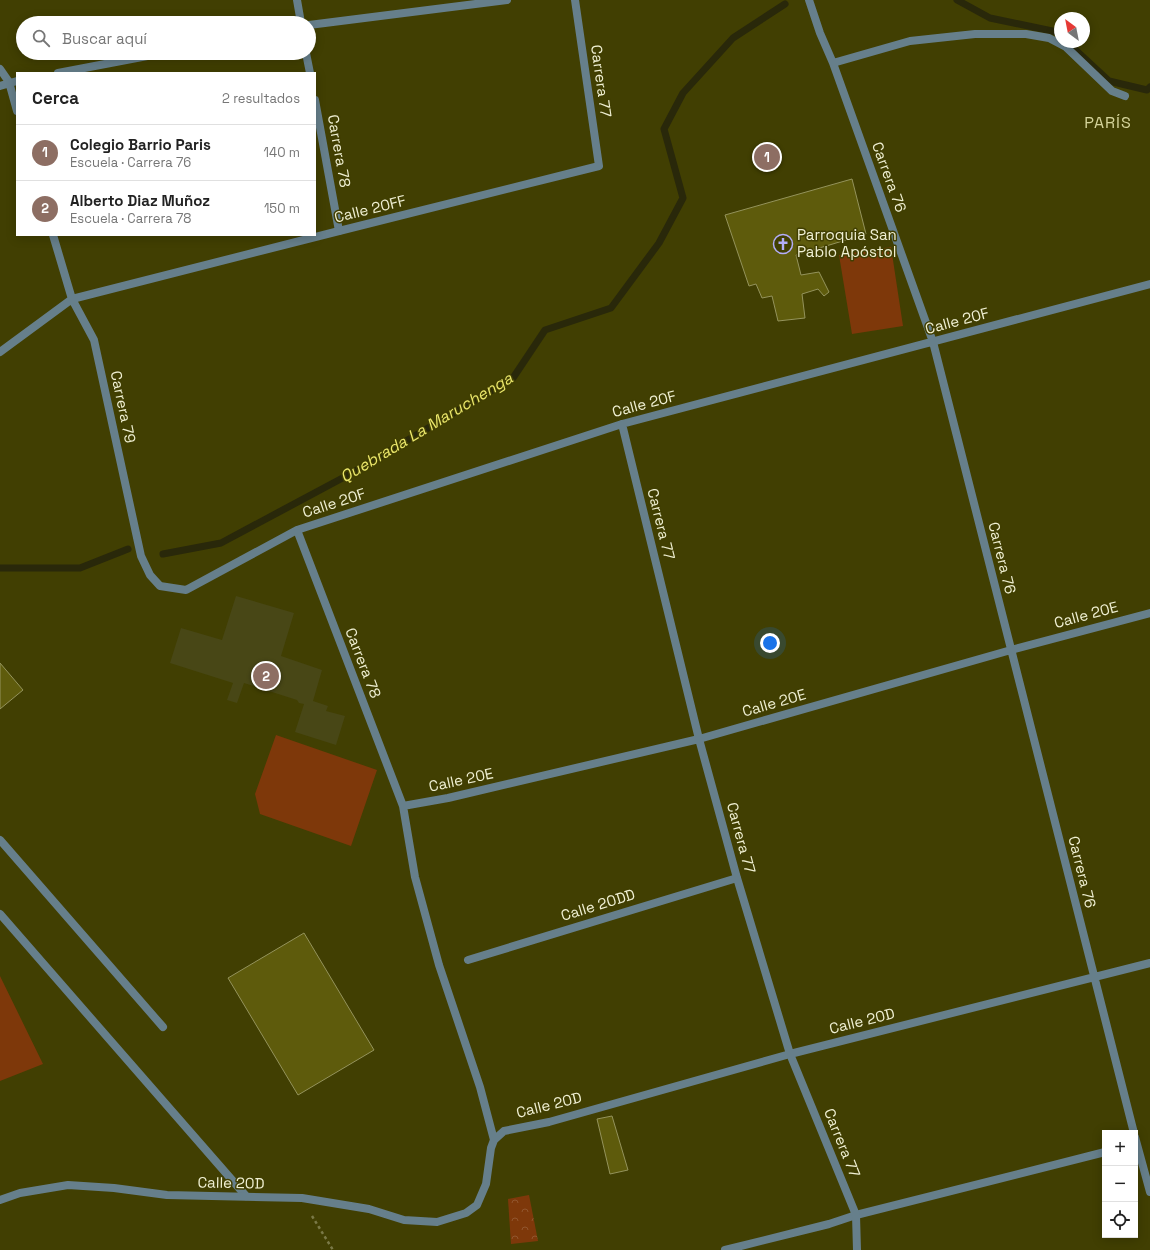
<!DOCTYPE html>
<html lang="es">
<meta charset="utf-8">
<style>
:root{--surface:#fff;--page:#f6f6f6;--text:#222;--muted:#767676;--line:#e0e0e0;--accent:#111827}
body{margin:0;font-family:"Space Grotesk",sans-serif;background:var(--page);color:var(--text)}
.controls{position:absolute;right:12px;bottom:12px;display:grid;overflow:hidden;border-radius:0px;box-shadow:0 2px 10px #0003}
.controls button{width:36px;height:36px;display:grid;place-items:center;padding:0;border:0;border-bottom:1px solid var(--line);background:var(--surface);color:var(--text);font:20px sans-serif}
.compass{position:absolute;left:1054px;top:12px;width:36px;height:36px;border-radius:50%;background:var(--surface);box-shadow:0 2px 10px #0003;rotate:328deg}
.you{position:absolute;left:770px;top:643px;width:14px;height:14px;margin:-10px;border:3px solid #fff;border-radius:50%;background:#1a73e8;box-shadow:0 0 0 6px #1a73e833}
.badge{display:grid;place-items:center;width:26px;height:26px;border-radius:50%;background:var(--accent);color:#fff;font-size:13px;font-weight:700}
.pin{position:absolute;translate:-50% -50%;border:2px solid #fff;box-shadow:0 1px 4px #0006}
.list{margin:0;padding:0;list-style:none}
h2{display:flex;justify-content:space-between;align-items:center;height:52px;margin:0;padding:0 16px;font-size:17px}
h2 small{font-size:13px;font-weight:400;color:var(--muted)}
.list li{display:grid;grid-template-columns:26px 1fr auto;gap:12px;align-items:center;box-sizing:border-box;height:56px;padding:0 16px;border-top:1px solid var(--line)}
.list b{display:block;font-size:15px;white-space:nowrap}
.list p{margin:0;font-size:13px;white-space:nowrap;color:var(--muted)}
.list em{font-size:13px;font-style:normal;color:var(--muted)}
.icon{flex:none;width:22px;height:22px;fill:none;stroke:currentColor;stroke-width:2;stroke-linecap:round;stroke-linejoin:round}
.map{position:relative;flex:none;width:1150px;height:1250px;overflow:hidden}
.search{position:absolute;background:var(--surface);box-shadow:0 2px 10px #0003;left:16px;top:16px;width:300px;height:44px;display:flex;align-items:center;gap:10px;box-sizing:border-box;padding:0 14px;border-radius:22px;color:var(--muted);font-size:15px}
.panel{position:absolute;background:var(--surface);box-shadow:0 2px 10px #0003;left:16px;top:72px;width:300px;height:164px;border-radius:0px}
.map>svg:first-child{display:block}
.built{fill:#484716}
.grass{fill:#7e380a}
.park{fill:url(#park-crowns)}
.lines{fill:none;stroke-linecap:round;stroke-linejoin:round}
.stream{stroke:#29280a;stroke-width:7}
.building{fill:#5e5b0c;stroke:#94935c}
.path{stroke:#7a7947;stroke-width:2.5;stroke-dasharray:3 3;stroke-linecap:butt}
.service{stroke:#667f8b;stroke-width:8}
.pedestrian{stroke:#667f8b;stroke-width:8}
.minor{stroke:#667f8b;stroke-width:8}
.labels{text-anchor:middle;stroke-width:3;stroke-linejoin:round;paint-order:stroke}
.street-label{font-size:15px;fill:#f0f0d3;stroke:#413f02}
.poi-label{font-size:15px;fill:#f0f0d3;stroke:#413f02;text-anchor:start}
.neighbourhood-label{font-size:16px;letter-spacing:1px;fill:#d5d49b;stroke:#413f02}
.water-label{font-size:16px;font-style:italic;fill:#ece86b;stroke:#413f02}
</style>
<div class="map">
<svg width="1150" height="1250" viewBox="0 0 1150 1250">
<defs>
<pattern id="park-crowns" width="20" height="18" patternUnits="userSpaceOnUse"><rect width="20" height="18" fill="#7e380a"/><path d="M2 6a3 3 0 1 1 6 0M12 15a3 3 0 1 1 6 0" fill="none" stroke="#91552d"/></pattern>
</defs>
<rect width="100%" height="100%" fill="#413f02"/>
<path class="built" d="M236,596L294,613L281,656L322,670L313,701L328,706L326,711L345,716L336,745L295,732L304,704L299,703L297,700L244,683L237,703L227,700L233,683L170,663L181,628L222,640Z"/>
<path class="grass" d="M891,247L903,326L852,334L839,255Z
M276,735L377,770L351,846L260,814L255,794Z
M0,976L43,1064L0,1081Z"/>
<path class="park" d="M529,1195L538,1241L511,1244L508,1199Z"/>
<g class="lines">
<path class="stream" d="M957,0L990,18L1057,32L1060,35
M1067,42L1109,81L1147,90L1150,87
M163,554L221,543L350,474L513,378L545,330L611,308L659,243L683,198L664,129L683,93L733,38L785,4
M0,568H80L128,549"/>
</g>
<path class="building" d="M852,179L866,234L796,255L801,275L819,272L829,292L824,296L818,289L802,294L805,318L778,321L772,296L762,298L756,284L749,286L725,215Z
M0,663L23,690L0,709Z
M304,933L374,1050L298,1095L228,978Z
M612,1116L628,1170L610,1174L597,1119Z"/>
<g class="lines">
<path class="path" d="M312,1216L333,1250"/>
<path class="service" d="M0,840L163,1027
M0,914L246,1196
M725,1250L829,1224L856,1215L1105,1152"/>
<path class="pedestrian" d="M306,53L310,73
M315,100L339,231"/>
<path class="minor" d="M297,0L301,23
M809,0L820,33L833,63L933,342L1134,1133
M309,25L507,0
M833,63L910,41L975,34H1026L1049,38L1066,47L1112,91L1125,96
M0,69L9,82L17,111
M58,73L163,53
M0,86L17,81
M53,235L72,299L94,340L141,556L150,575L160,586L186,590L297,530L622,424L1150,284
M0,352L72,299L339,231L599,166L575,0
M622,424L699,739L737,878L790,1054L856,1215L857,1250
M297,530L403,806L415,877L439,965L480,1087L494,1140
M403,806L448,798L699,739L1011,650L1150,613
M468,960L737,878
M1135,1137L1150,1192
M0,1200L20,1193L68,1185L114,1188L167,1195L302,1198L369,1209L404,1220L437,1222L466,1213L477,1205L486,1184L491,1148L494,1140L504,1131L549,1122L790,1054L1150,963"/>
</g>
<defs>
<g id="church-ring" transform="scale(1)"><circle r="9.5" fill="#413f02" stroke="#b3adf9" stroke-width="1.5"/><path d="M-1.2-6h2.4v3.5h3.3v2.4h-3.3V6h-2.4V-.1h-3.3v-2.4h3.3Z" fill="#b3adf9"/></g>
</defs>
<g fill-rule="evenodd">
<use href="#church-ring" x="783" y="244"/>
</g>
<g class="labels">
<g class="street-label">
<text transform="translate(601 81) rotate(82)" y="5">Carrera 77</text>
<text transform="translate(339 151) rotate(80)" y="5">Carrera 78</text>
<text transform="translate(889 177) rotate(70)" y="5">Carrera 76</text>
<text transform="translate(370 209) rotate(-14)" y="5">Calle 20FF</text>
<text transform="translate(957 321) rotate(-15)" y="5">Calle 20F</text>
<text transform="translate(644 404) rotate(-15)" y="5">Calle 20F</text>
<text transform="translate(123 407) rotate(78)" y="5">Carrera 79</text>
<text transform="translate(334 503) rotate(-18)" y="5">Calle 20F</text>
<text transform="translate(661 524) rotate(76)" y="5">Carrera 77</text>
<text transform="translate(1002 558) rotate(76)" y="5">Carrera 76</text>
<text transform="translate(1086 615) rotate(-15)" y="5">Calle 20E</text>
<text transform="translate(363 663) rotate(69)" y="5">Carrera 78</text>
<text transform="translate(774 703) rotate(-16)" y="5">Calle 20E</text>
<text transform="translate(461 780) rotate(-12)" y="5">Calle 20E</text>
<text transform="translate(741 838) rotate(75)" y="5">Carrera 77</text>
<text transform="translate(1082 872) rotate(76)" y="5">Carrera 76</text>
<text transform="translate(598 905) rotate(-17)" y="5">Calle 20DD</text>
<text transform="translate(862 1021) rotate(-14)" y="5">Calle 20D</text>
<text transform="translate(549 1105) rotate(-14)" y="5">Calle 20D</text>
<text transform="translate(842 1143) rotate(68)" y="5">Carrera 77</text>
<text transform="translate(231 1183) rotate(1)" y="5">Calle 20D</text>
</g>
<g class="poi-label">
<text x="797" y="240">Parroquia San<tspan x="797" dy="17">Pablo Apóstol</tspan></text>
</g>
<g class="neighbourhood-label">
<text x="1108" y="128">PARÍS</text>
</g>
<g class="water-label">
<text transform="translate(426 427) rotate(-31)" y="6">Quebrada La Maruchenga</text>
</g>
</g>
</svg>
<div class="controls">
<button>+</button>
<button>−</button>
<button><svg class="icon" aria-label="locate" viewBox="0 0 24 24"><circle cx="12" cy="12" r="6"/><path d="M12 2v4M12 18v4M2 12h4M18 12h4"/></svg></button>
</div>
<svg class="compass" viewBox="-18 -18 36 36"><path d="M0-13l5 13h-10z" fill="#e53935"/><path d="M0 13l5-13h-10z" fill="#767676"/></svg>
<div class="you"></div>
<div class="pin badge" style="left:767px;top:157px;background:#8d6e63">1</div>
<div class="pin badge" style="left:266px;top:676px;background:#8d6e63">2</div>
<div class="search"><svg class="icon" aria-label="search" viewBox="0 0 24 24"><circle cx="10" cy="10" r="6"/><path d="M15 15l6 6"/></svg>Buscar aquí</div>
<section class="panel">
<h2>Cerca<small>2 resultados</small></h2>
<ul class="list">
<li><span class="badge" style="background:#8d6e63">1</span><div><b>Colegio Barrio Paris</b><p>Escuela · Carrera 76</p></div><em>140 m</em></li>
<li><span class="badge" style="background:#8d6e63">2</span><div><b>Alberto Diaz Muñoz</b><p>Escuela · Carrera 78</p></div><em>150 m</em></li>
</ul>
</section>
</div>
